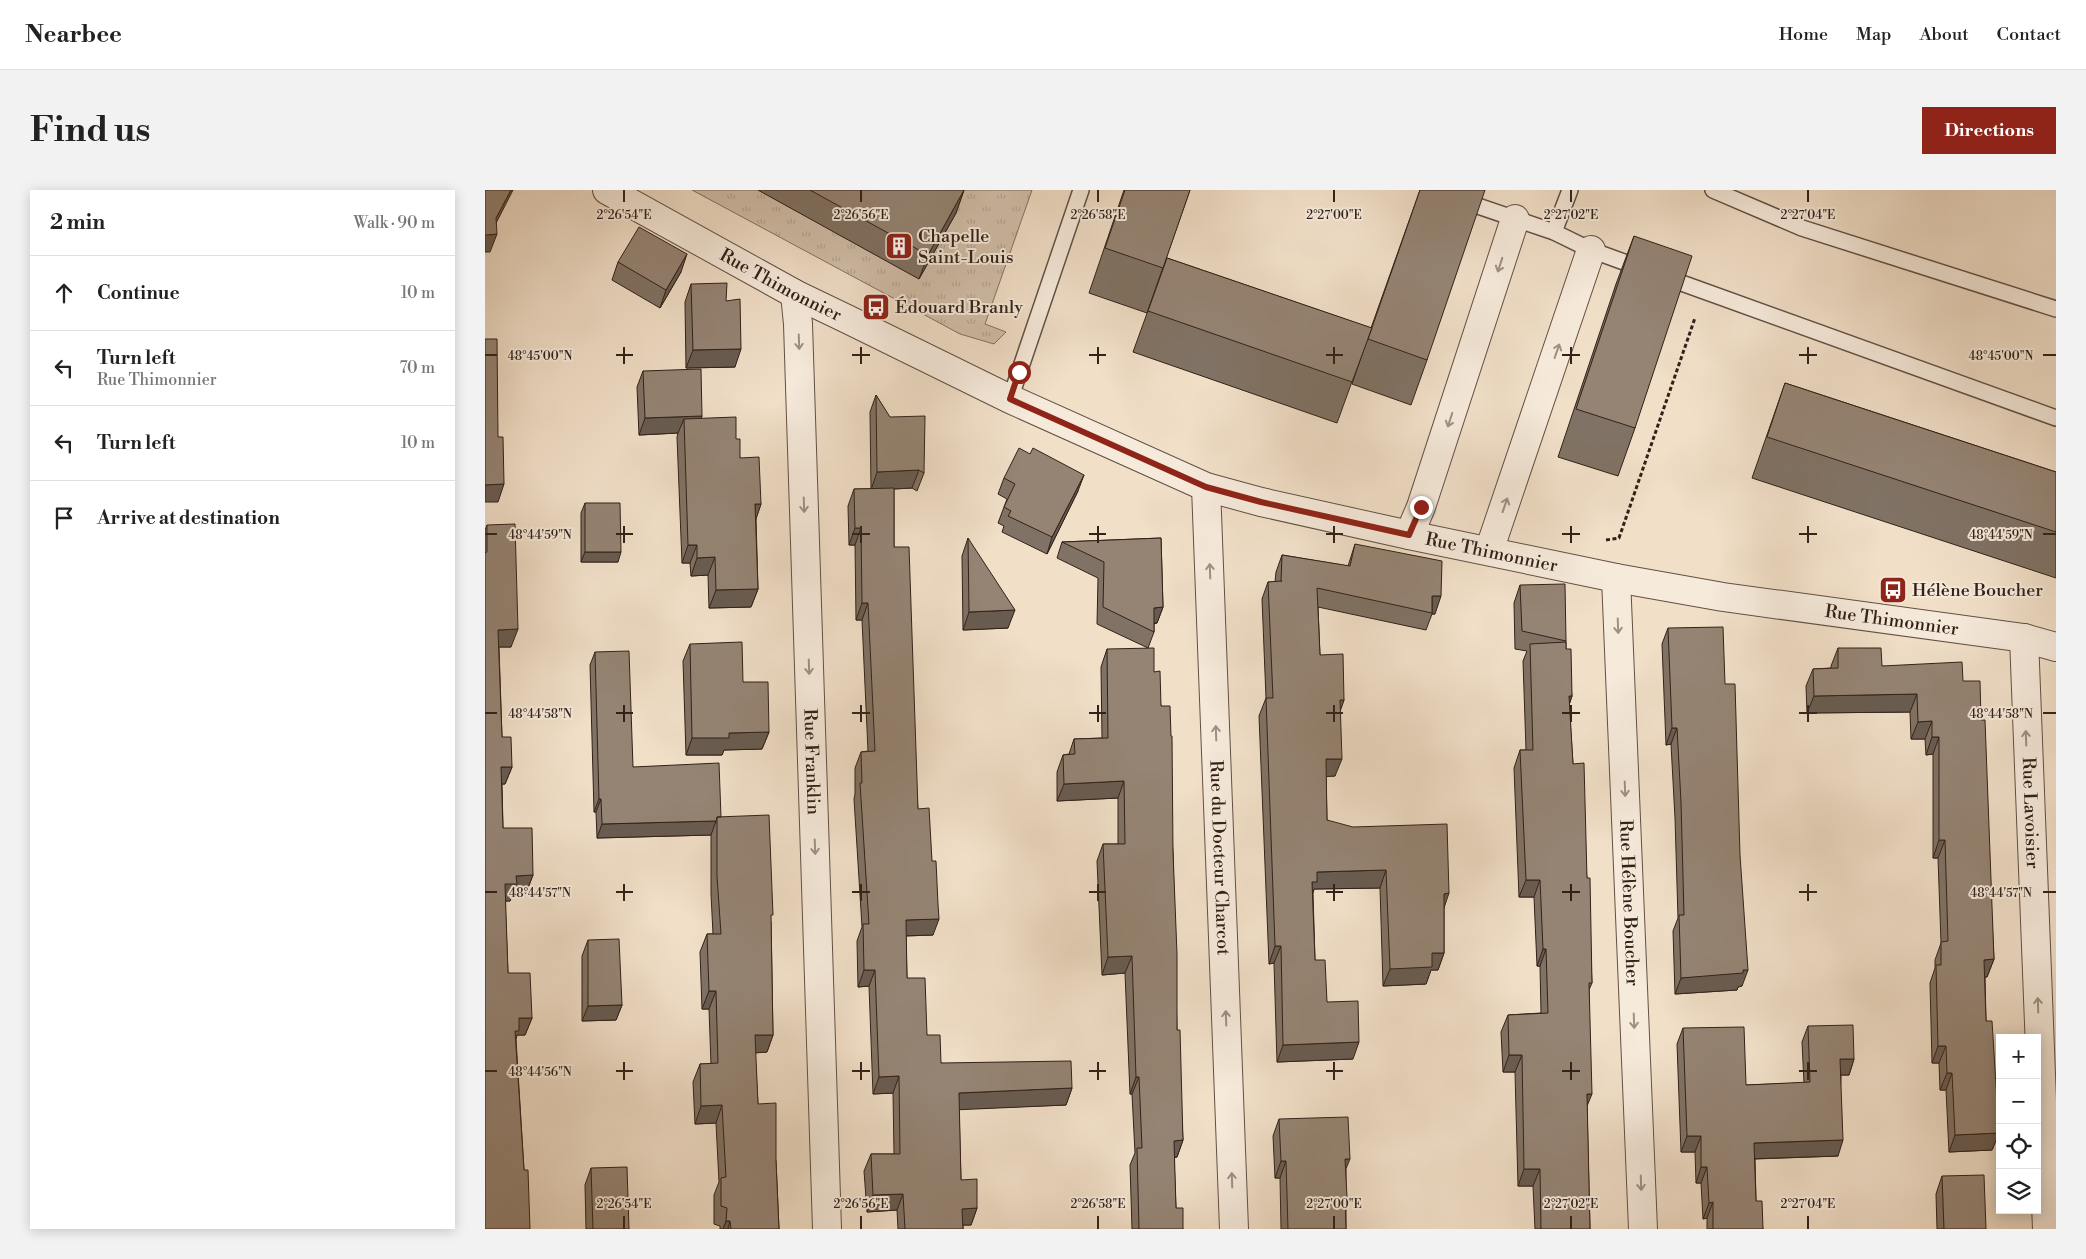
<!DOCTYPE html>
<meta charset="utf-8">
<style>
:root{--surface:#fff;--page:#f2f2f2;--text:#222;--muted:#767676;--line:#e0e0e0;--accent:#8f2418}
body{margin:0;font-family:"Libre Bodoni",serif;background:var(--page);color:var(--text)}
.controls{position:absolute;right:15px;bottom:15px;display:grid;overflow:hidden;border-radius:0px;box-shadow:0 2px 12px #0003}
.controls button{width:45px;height:45px;display:grid;place-items:center;padding:0;border:0;border-bottom:1px solid var(--line);background:var(--surface);color:var(--text);font:25px sans-serif}
.stop{position:absolute;width:15px;height:15px;margin:-11px;border:4px solid #8f2418;border-radius:50%;background:#fff}
.stop.end{background:#8f2418;border-color:#fff;box-shadow:0 1px 5px #0008}
.list{margin:0;padding:0;list-style:none}
h2{display:flex;justify-content:space-between;align-items:center;height:65px;margin:0;padding:0 20px;font-size:21px}
h2 small{font-size:16px;font-weight:400;color:var(--muted)}
.list li{display:grid;grid-template-columns:32px 1fr auto;gap:15px;align-items:center;box-sizing:border-box;height:75px;padding:0 20px;border-top:1px solid var(--line)}
.list b{display:block;font-size:19px;white-space:nowrap}
.list p{margin:0;font-size:16px;white-space:nowrap;color:var(--muted)}
.list em{font-size:16px;font-style:normal;color:var(--muted)}
.icon{flex:none;width:28px;height:28px;fill:none;stroke:currentColor;stroke-width:2;stroke-linecap:round;stroke-linejoin:round}
.map{position:relative;flex:none;width:1571px;height:1039px;overflow:hidden;border-radius:0px}
header{display:flex;align-items:center;gap:30px;box-sizing:border-box;height:70px;padding:0 25px;background:var(--surface);border-bottom:1px solid var(--line)}
header strong{font-size:24px}
nav{display:flex;gap:28px;margin-inline-start:auto;font-size:18px}
.intro{display:flex;align-items:center;justify-content:space-between;box-sizing:border-box;height:120px;padding:0 30px}
h1{margin:0;font-size:35px}
.button{padding:12px 22px;border-radius:0px;background:var(--accent);color:#fff;font-size:18px;font-weight:700}
main{display:flex;gap:30px;padding:0 30px}
aside{flex:1;background:var(--surface);border-radius:0px;box-shadow:0 2px 12px #0003}
.map>svg:first-child{display:block}
.grass{fill:url(#grass-tufts);stroke:#827062}
.lines{fill:none;stroke-linecap:round;stroke-linejoin:round}
.service-casing{stroke:#625045;stroke-width:18}
.minor-casing{stroke:#625045;stroke-width:30}
.path{stroke:#322119;stroke-width:3;stroke-dasharray:4 2.5;stroke-linecap:butt}
.service{stroke:#f6eadb;stroke-width:15}
.minor{stroke:#f6eadb;stroke-width:28}
.wall{fill:#807264;stroke:#322119}
.shaded-wall{fill:#685c51;stroke:#322119}
.building{fill:#958474;stroke:#322119}
.oneway{stroke:#9e9084}
.route{stroke:#8f2418;stroke-width:6}
.ticks{fill:none;stroke:#322119;stroke-width:2}
.labels{text-anchor:middle;stroke-width:4;stroke-linejoin:round;paint-order:stroke}
.poi-label{font-size:18px;fill:#322119;stroke:#f6eadb;text-anchor:start}
.street-label{font-size:18px;fill:#322119;stroke:#f6eadb}
.ticks-label{font-size:12px;text-anchor:middle;fill:#322119;stroke:#f6eadb;stroke-width:4;stroke-linejoin:round;paint-order:stroke}
</style>
<header>
<strong>Nearbee</strong>
<nav><a>Home</a><a>Map</a><a>About</a><a>Contact</a></nav>
</header>
<div class="intro"><h1>Find us</h1><a class="button">Directions</a></div>
<main>
<aside>
<h2>2 min<small>Walk · 90 m</small></h2>
<ul class="list">
<li><svg class="icon" aria-label="ahead" viewBox="0 0 24 24"><path d="M12 20V5M6 11l6-6 6 6"/></svg><div><b>Continue</b></div><em>10 m</em></li>
<li><svg class="icon" aria-label="left" viewBox="0 0 24 24"><path d="M17 20v-9H6M10 6l-5 5 5 5"/></svg><div><b>Turn left</b><p>Rue Thimonnier</p></div><em>70 m</em></li>
<li><svg class="icon" aria-label="left" viewBox="0 0 24 24"><path d="M17 20v-9H6M10 6l-5 5 5 5"/></svg><div><b>Turn left</b></div><em>10 m</em></li>
<li><svg class="icon" aria-label="arrive" viewBox="0 0 24 24"><path d="M6 21V4h12l-3 4 3 4H6"/></svg><div><b>Arrive at destination</b></div></li>
</ul>
</aside>
<div class="map">
<svg width="1571" height="1039" viewBox="0 0 1571 1039">
<defs>
<pattern id="grass-tufts" width="24" height="20" patternUnits="userSpaceOnUse" patternTransform="scale(1.25)"><rect width="24" height="20" fill="#d1bfaa"/><path d="M3 7l-1-3M5 7V3M7 7l1-3M15 17l-1-3M17 17v-4M19 17l1-3" fill="none" stroke="#b4a492"/></pattern>
</defs>
<rect width="100%" height="100%" fill="#f1dfc8"/>
<filter id="stains"><feTurbulence type="fractalNoise" baseFrequency=".004" numOctaves="4"/><feColorMatrix values="0 0 0 0 .2 0 0 0 0 .09 0 0 0 0 .02 0 0 0 .5 -.17"/></filter>
<radialGradient id="worn" r=".72"><stop offset=".6" stop-color="#630" stop-opacity="0"/><stop offset="1" stop-color="#630" stop-opacity=".3"/></radialGradient>
<path class="grass" d="M207,0H273L434,89L429,0H547L500,134L521,142L509,154L475,144Z"/>
<g class="lines">
<g class="service-casing">
<path id="service" d="M946,0L1069,42L1106,60L1158,79
M1228,0L1317,38L1571,119
M1069,42L1085,0
M1180,87L1571,228
M525,209L596,0"/>
</g>
<g class="minor-casing">
<g id="minor">
<path id="s1" d="M122,0L310,104L362,129L525,209L721,297L776,312L924,345L1131,388L1238,407L1539,448L1571,457"/>
<path id="s2" d="M310,104L313,134L342,1039"/>
<path id="s3" d="M721,297L749,1039"/>
<path d="M924,345L936,317L1030,29"/>
<path d="M1004,361L1106,60"/>
<path id="s4" d="M1131,388L1158,1039"/>
<path id="s5" d="M1539,448L1562,1039"/>
</g>
</g>
<path class="path" d="M1121,350L1134,348L1210,128"/>
<use href="#service" class="service"/>
<use href="#minor" class="minor"/>
</g>
<path class="wall" d="M273,0H479L471,23L434,89Z
M639,0H705L662,123L604,103Z
M935,0L942,170L926,215L867,194L881,153L852,233L648,162L682,68L886,138Z
M1149,46L1150,238L1133,286L1073,267L1131,94Z
M133,72L196,82L175,118L127,90Z
M206,94L241,111L250,177L201,178L200,112Z
M158,181L217,226L216,228L251,249L255,268L276,314L271,328L273,399L266,417L224,418L223,385L206,386L205,373H197L192,247L193,243L154,245L152,197Z
M1300,193L1571,282V388L1267,288Z
M391,205L439,283L432,301L427,298L409,299V357L433,619L448,745L421,746L422,788L442,845L456,873L587,898L581,915L474,919L476,990L492,1018L486,1035H478V1039H413L412,1020L382,1022L379,981L386,964H409L408,903L388,904L384,796L373,797L372,751L377,737L369,609L370,604V578L376,562L383,561L377,430H371L370,355H364L363,316L369,299H386L385,222Z
M519,288L593,301L562,364L517,342L519,336L513,333L522,309L513,304Z
M100,313L133,372H96V323Z
M2,335L26,457H14L17,547L27,577L20,594H17L18,638L48,685L41,703H28L25,711H20L23,783L47,828L40,845H32L31,849L39,980L0,1039V340Z
M483,348L523,438L478,440L477,366Z
M676,348L678,417L672,433L669,434V442L663,458L612,434L613,388L572,368L577,352Z
M870,354L950,424H947L941,440L833,417L835,465L859,510L855,521L850,586H841L842,630L959,717V763L953,780H946L941,794L898,796L895,698L829,699L828,703L830,770L842,812L868,869L792,872L789,773L784,774L774,526L781,508L777,409L783,392H790L791,382L797,365L863,376Z
M1035,395L1081,451V459L1087,506L1084,515L1088,574L1102,688L1107,793L1104,800L1102,917L1105,1039H1050L1048,996H1033L1030,882H1018L1016,842L1023,825L1056,823L1055,776H1052L1049,707H1034L1029,578L1035,560H1041L1038,471L1042,461L1030,459L1029,413Z
M1183,438L1240,494L1257,796L1253,797L1252,800L1190,804L1188,741L1193,728L1190,628L1186,554L1181,555L1177,454Z
M205,454L284,542L277,559L239,560L237,565H201L198,471Z
M1353,458L1397,476L1478,491L1496,530L1509,769L1502,787H1500L1501,831L1514,943L1507,960L1464,962L1461,900H1455L1454,873H1447L1445,793L1450,778V770L1456,753L1453,668H1448V564L1441,565L1440,549H1426L1425,522L1322,523L1321,496L1328,479L1346,478V476Z
M622,459L669,482L676,516L688,662L692,840L698,950L692,967L689,968L691,1018L698,1039H647L645,975L650,963L647,904H645L640,783L617,785L612,671L618,654H633V608L572,611V582L578,565L584,564L589,549L617,548L616,477Z
M110,462L148,577L236,627L286,732L288,845L282,862L270,863L273,914L291,971L294,1039H235V1036L229,1034V1005L234,992L231,933L210,934L208,892L215,874H226L224,819H217L215,762L222,744H228L226,704V645L112,648L111,622H109L105,475Z
M103,750L137,815L131,830L97,831V766Z
M1323,836L1369,869L1364,885H1356L1353,966L1270,969L1271,1011L1278,1039H1222V1028L1218,1029L1216,993H1211L1210,962H1196L1192,854L1198,838L1261,895L1319,893L1317,852Z
M794,929L861,979V1039H796L795,988H790L788,946Z
M106,978L144,1039H101L100,995Z
M1457,986L1501,1039H1452L1451,1004Z"/>
<path class="shaded-wall" d="M26,0H28L5,45L12,44L5,62H0V45L11,28Z
M479,0L471,23L434,89L443,65Z
M202,64L196,82L175,118L181,100Z
M256,159L250,177L201,178L208,160Z
M217,226L211,243L199,229L193,243L154,245L160,228Z
M434,280L427,298L386,300L392,282Z
M599,285L593,301L562,364L567,347Z
M19,294L13,312H0V295Z
M270,314H276L270,332Z
M370,338H376L370,355H364Z
M203,355H212L205,373H197Z
M100,362H136L133,372H96Z
M230,367L223,385L206,386L212,368Z
M273,399L266,417L224,418L231,400Z
M947,406H956L950,424H947Z
M377,413H383L377,430H371Z
M678,417L672,433L663,434L669,418Z
M530,420L523,438L478,440L484,422Z
M33,439L26,457H7L13,440Z
M1432,504L1425,522L1322,523L1329,506Z
M1084,506H1087L1081,524Z
M855,510H859L853,527Z
M1447,531L1440,549H1426L1433,532Z
M1187,538H1192L1186,554L1181,555Z
M284,542L277,559L239,560L237,565H201L207,548L244,543Z
M1447,547H1454L1448,564L1441,565Z
M841,569H857L850,586L834,587Z
M16,577H27L20,594H10Z
M639,591L633,608L572,611L579,594Z
M114,609H116L111,622H109Z
M231,631L226,645L112,648L117,634Z
M1454,650H1460L1453,668H1448Z
M901,680L895,698L829,699L826,709L827,692L832,682Z
M48,685L41,703H28L25,711H13L20,694L31,686Z
M1041,690H1055L1049,707H1034Z
M964,703L958,721L959,704Z
M454,729L448,745L415,746L421,730Z
M790,756H796L789,773L784,774Z
M1058,759H1061L1055,776H1052Z
M947,763H959L953,780H946L941,794L898,796L905,779Z
M647,766L640,783L617,785L623,767Z
M1509,769L1502,787H1493L1499,770Z
M379,780H390L384,796L373,797Z
M1258,780H1263L1257,796L1253,797L1252,800L1190,804L1196,788Z
M224,801H231L224,819H217Z
M137,815L131,830L97,831L103,816Z
M34,828H47L40,845H32L28,858H24Z
M270,845H288L282,862L263,863Z
M874,852L868,869L792,872L798,855Z
M1453,856H1461L1454,873H1447Z
M1024,865H1037L1030,882H1018Z
M1355,869H1369L1364,885H1350Z
M1462,883H1467L1461,900H1455Z
M414,886L408,903L388,904L394,887Z
M651,887H654L647,904H645Z
M587,898L581,915L468,920L474,903Z
M1102,904H1107L1100,921Z
M237,915L231,933L210,934L216,916Z
M1514,943L1507,960L1464,962L1470,945Z
M1202,946H1216L1210,962H1196Z
M698,950L692,967L682,968L689,951Z
M1358,950L1353,966L1263,969L1269,953Z
M860,969H865L858,986Z
M796,971H801L795,988H790Z
M1216,977H1222L1216,993H1211Z
M1039,979H1055L1048,996H1033Z
M418,1004L412,1020L382,1022L388,1005Z
M1228,1012L1222,1028L1218,1029L1224,1013Z
M492,1018L486,1035H471L477,1019Z
M241,1031H245L243,1039H238Z"/>
<path class="building" d="M0,0H26L11,28L12,44L0,45Z
M325,0H479L443,65Z
M640,0H705L678,78L620,58Z
M935,0H1000L942,170L883,149Z
M154,37L202,64L181,100L133,72Z
M1149,46L1207,66L1150,238L1091,219Z
M682,68L887,138L867,192L663,121Z
M242,93L241,111L255,109L256,159L208,160L206,94Z
M0,149H12L13,247H18L19,294L0,295Z
M216,179L217,226L160,228L158,181Z
M1300,193L1571,282V342L1282,247Z
M391,205L405,227L440,226L439,283L434,280L392,282Z
M251,227V249H255V268L274,267L276,314H270L273,399L231,400L230,367L212,368V355H203L199,229Z
M534,258L545,264L548,258L599,285L567,347L523,326L526,321L519,317L530,294L519,288Z
M409,298V357H424L433,619L444,618L447,671H451L453,714L454,729L421,730L422,788H440L442,845H455L456,873L586,871L587,898L474,903L476,990L492,989V1018L477,1019L478,1039H420L418,1004L388,1005L386,964H415L414,886L394,887L390,780H379L378,734H384L375,593H377L376,562L390,561L383,413H377L376,338H370L369,299Z
M100,313H135L136,362H100Z
M30,334L33,439L13,440L17,547H26L27,577H16L18,638H47L48,685L31,686L32,694H20L23,783H45L47,828H34V841H30L39,980H43L45,1039H0V363L2,362V335Z
M483,348L530,420L484,422Z
M676,348L678,417L669,418V442L618,417L619,372L577,352Z
M870,354L957,371L956,406H947V423L832,398L835,465L858,464L859,510H855L857,569H841L842,630L868,637L962,634L964,703L959,704V763H947V777L905,779L901,680L832,682V692H827L830,770H840L842,812L873,811L874,852L798,855L796,756H790L781,508H788L783,392L797,391H796L797,365L865,376Z
M1080,394L1081,451L1037,441L1035,395Z
M1238,437L1240,494H1250L1255,665L1263,780H1258V783L1196,788L1194,725H1199L1196,612L1192,538H1187L1183,438Z
M257,452L258,492H283L284,542L244,543V548H207L205,454Z
M1081,452V459H1086L1087,506H1084L1088,574L1099,573L1102,688H1105L1107,793H1104L1107,904H1102L1105,1039H1056L1055,979H1039L1037,865H1024L1023,825L1063,823L1061,759H1058L1055,690H1041L1035,560H1048L1045,454Z
M669,458V482L675,481L676,516H685L686,546H687L688,662L692,764V840H695L698,950L689,951L691,1018H698V1039H654L652,958H657L654,887H651L647,766L623,767L618,654H640L639,591L579,594L578,565L590,564L589,549L623,548L622,459Z
M1353,458H1396L1397,476L1477,472L1478,491H1495L1496,530H1500L1509,769L1499,770L1501,831H1507L1514,943L1470,945L1467,883H1462L1461,856H1453L1451,775H1456V752L1463,751L1460,650H1454V547H1447V531L1433,532L1432,504L1329,506L1328,479L1353,478Z
M144,461L148,577L234,573L236,627H232L231,631L117,634L116,609H114L110,462Z
M284,625L288,725H286L288,845H270L273,914L291,913V971L294,1039H246L245,1031H241L242,1018L236,1016V988L241,987L237,915L216,916L215,874L233,873L231,801H224L222,744H236L232,686V627Z
M134,749L137,815L103,816V750Z
M1368,835L1369,869H1355L1358,950L1269,953L1271,1011H1277L1278,1039H1228V1012L1224,1013L1222,977H1216V946H1202L1198,838L1259,837L1261,895L1325,892L1323,836Z
M863,927L865,969H860L862,1007H860L861,1039H803L801,971H796L794,929Z
M142,977L144,1039H108L106,978Z
M1499,985L1501,1039H1459L1457,986Z"/>
<defs><path id="oneway-shaft" d="M-6 0H5M1.5-3L5.5 0L1.5 3" fill="none" stroke-width="1.6" stroke-linecap="round" stroke-linejoin="round" transform="scale(1.25)"/></defs>
<g class="oneway">
<use href="#oneway-shaft" transform="translate(1015 75) rotate(108)"/>
<use href="#oneway-shaft" transform="translate(314 152) rotate(88)"/>
<use href="#oneway-shaft" transform="translate(1072 161) rotate(-71)"/>
<use href="#oneway-shaft" transform="translate(965 230) rotate(108)"/>
<use href="#oneway-shaft" transform="translate(319 315) rotate(88)"/>
<use href="#oneway-shaft" transform="translate(1020 315) rotate(-71)"/>
<use href="#oneway-shaft" transform="translate(725 381) rotate(-92)"/>
<use href="#oneway-shaft" transform="translate(1133 436) rotate(88)"/>
<use href="#oneway-shaft" transform="translate(324 477) rotate(88)"/>
<use href="#oneway-shaft" transform="translate(731 543) rotate(-92)"/>
<use href="#oneway-shaft" transform="translate(1541 548) rotate(-92)"/>
<use href="#oneway-shaft" transform="translate(1140 599) rotate(88)"/>
<use href="#oneway-shaft" transform="translate(330 657) rotate(88)"/>
<use href="#oneway-shaft" transform="translate(1553 815) rotate(-92)"/>
<use href="#oneway-shaft" transform="translate(741 828) rotate(-92)"/>
<use href="#oneway-shaft" transform="translate(1149 831) rotate(88)"/>
<use href="#oneway-shaft" transform="translate(747 990) rotate(-92)"/>
<use href="#oneway-shaft" transform="translate(1156 993) rotate(88)"/>
</g>
<g class="lines">
<path class="route" d="M534,182L525,209L721,297L776,312L924,345L936,317"/>
</g>
<path class="ticks" d="M139,0V12M376,0V12M613,0V12M849,0V12M1086,0V12M1323,0V12M139,157V174M376,157V174M613,157V174M849,157V174M1086,157V174M1323,157V174M0,165H12M131,165H148M367,165H385M604,165H621M841,165H858M1077,165H1095M1314,165H1332M1558,165H1571M139,336V353M376,336V353M613,336V353M849,336V353M1086,336V353M1323,336V353M0,344H12M131,344H148M367,344H385M604,344H621M841,344H858M1077,344H1095M1314,344H1332M1558,344H1571M139,515V532M376,515V532M613,515V532M849,515V532M1086,515V532M1323,515V532M0,523H12M131,523H148M367,523H385M604,523H621M841,523H858M1077,523H1095M1314,523H1332M1558,523H1571M139,694V711M376,694V711M613,694V711M849,694V711M1086,694V711M1323,694V711M0,702H12M131,702H148M367,702H385M604,702H621M841,702H858M1077,702H1095M1314,702H1332M1558,702H1571M139,872V890M376,872V890M613,872V890M849,872V890M1086,872V890M1323,872V890M0,881H12M131,881H148M367,881H385M604,881H621M841,881H858M1077,881H1095M1314,881H1332M139,1026V1039M376,1026V1039M613,1026V1039M849,1026V1039M1086,1026V1039M1323,1026V1039"/>
<defs>
<g id="building-square" transform="scale(1.4375)"><rect x="-9" y="-9" width="18" height="18" rx="4" fill="#8f2418" stroke="#f6eadb"/><path d="M-4-6H4V6H1V3H-1V6H-4ZM-2.5-4.3h1.7v1.8h-1.7ZM.8-4.3h1.7v1.8H.8ZM-2.5-1h1.7V.8h-1.7ZM.8-1h1.7V.8H.8Z" fill="#fff"/></g>
<g id="bus-square" transform="scale(1.4375)"><rect x="-9" y="-9" width="18" height="18" rx="4" fill="#8f2418" stroke="#f6eadb"/><path d="M-5-6H5V4H4V6H2V4H-2V6H-4V4H-5ZM-3.5-4V0h7V-4ZM-3.5 1.2v1.5H-2V1.2ZM2 1.2v1.5H3.5V1.2Z" fill="#fff"/></g>
</defs>
<g fill-rule="evenodd">
<use href="#building-square" x="414" y="56"/>
<use href="#bus-square" x="391" y="117"/>
<use href="#bus-square" x="1408" y="400"/>
</g>
<g class="labels">
<g class="poi-label">
<text x="433" y="52">Chapelle<tspan x="433" dy="21">Saint-Louis</tspan></text>
<text x="410" y="123">Édouard Branly</text>
<text x="1427" y="406">Hélène Boucher</text>
</g>
<g class="street-label">
<text dy="6" stroke="none"><textPath href="#s1" startOffset="198">Rue Thimonnier</textPath></text>
<text dy="6" stroke="none"><textPath href="#s1" startOffset="962">Rue Thimonnier</textPath></text>
<text dy="6" stroke="none"><textPath href="#s1" startOffset="1368">Rue Thimonnier</textPath></text>
<text dy="6" stroke="none"><textPath href="#s2" startOffset="468">Rue Franklin</textPath></text>
<text dy="6" stroke="none"><textPath href="#s5" startOffset="175">Rue Lavoisier</textPath></text>
<text dy="6" stroke="none"><textPath href="#s3" startOffset="371">Rue du Docteur Charcot</textPath></text>
<text dy="6" stroke="none"><textPath href="#s4" startOffset="325">Rue Hélène Boucher</textPath></text>
</g>
</g>
<g class="ticks-label">
<text x="139" y="29">2°26'54"E</text>
<text x="376" y="29">2°26'56"E</text>
<text x="613" y="29">2°26'58"E</text>
<text x="849" y="29">2°27'00"E</text>
<text x="1086" y="29">2°27'02"E</text>
<text x="1323" y="29">2°27'04"E</text>
<text x="55" y="170">48°45'00"N</text>
<text x="1516" y="170">48°45'00"N</text>
<text x="55" y="349">48°44'59"N</text>
<text x="1516" y="349">48°44'59"N</text>
<text x="55" y="528">48°44'58"N</text>
<text x="1516" y="528">48°44'58"N</text>
<text x="55" y="707">48°44'57"N</text>
<text x="1516" y="707">48°44'57"N</text>
<text x="55" y="886">48°44'56"N</text>
<text x="139" y="1018">2°26'54"E</text>
<text x="376" y="1018">2°26'56"E</text>
<text x="613" y="1018">2°26'58"E</text>
<text x="849" y="1018">2°27'00"E</text>
<text x="1086" y="1018">2°27'02"E</text>
<text x="1323" y="1018">2°27'04"E</text>
</g>
<rect width="100%" height="100%" filter="url(#stains)"/>
<rect width="100%" height="100%" fill="url(#worn)"/>
</svg>
<div class="controls">
<button>+</button>
<button>−</button>
<button><svg class="icon" aria-label="locate" viewBox="0 0 24 24"><circle cx="12" cy="12" r="6"/><path d="M12 2v4M12 18v4M2 12h4M18 12h4"/></svg></button>
<button><svg class="icon" aria-label="layers" viewBox="0 0 24 24"><path d="M12 4l9 5-9 5-9-5zM3 14l9 5 9-5"/></svg></button>
</div>
<div class="stop" style="left:534px;top:182px"></div>
<div class="stop end" style="left:936px;top:317px"></div>
</div>
</main>
